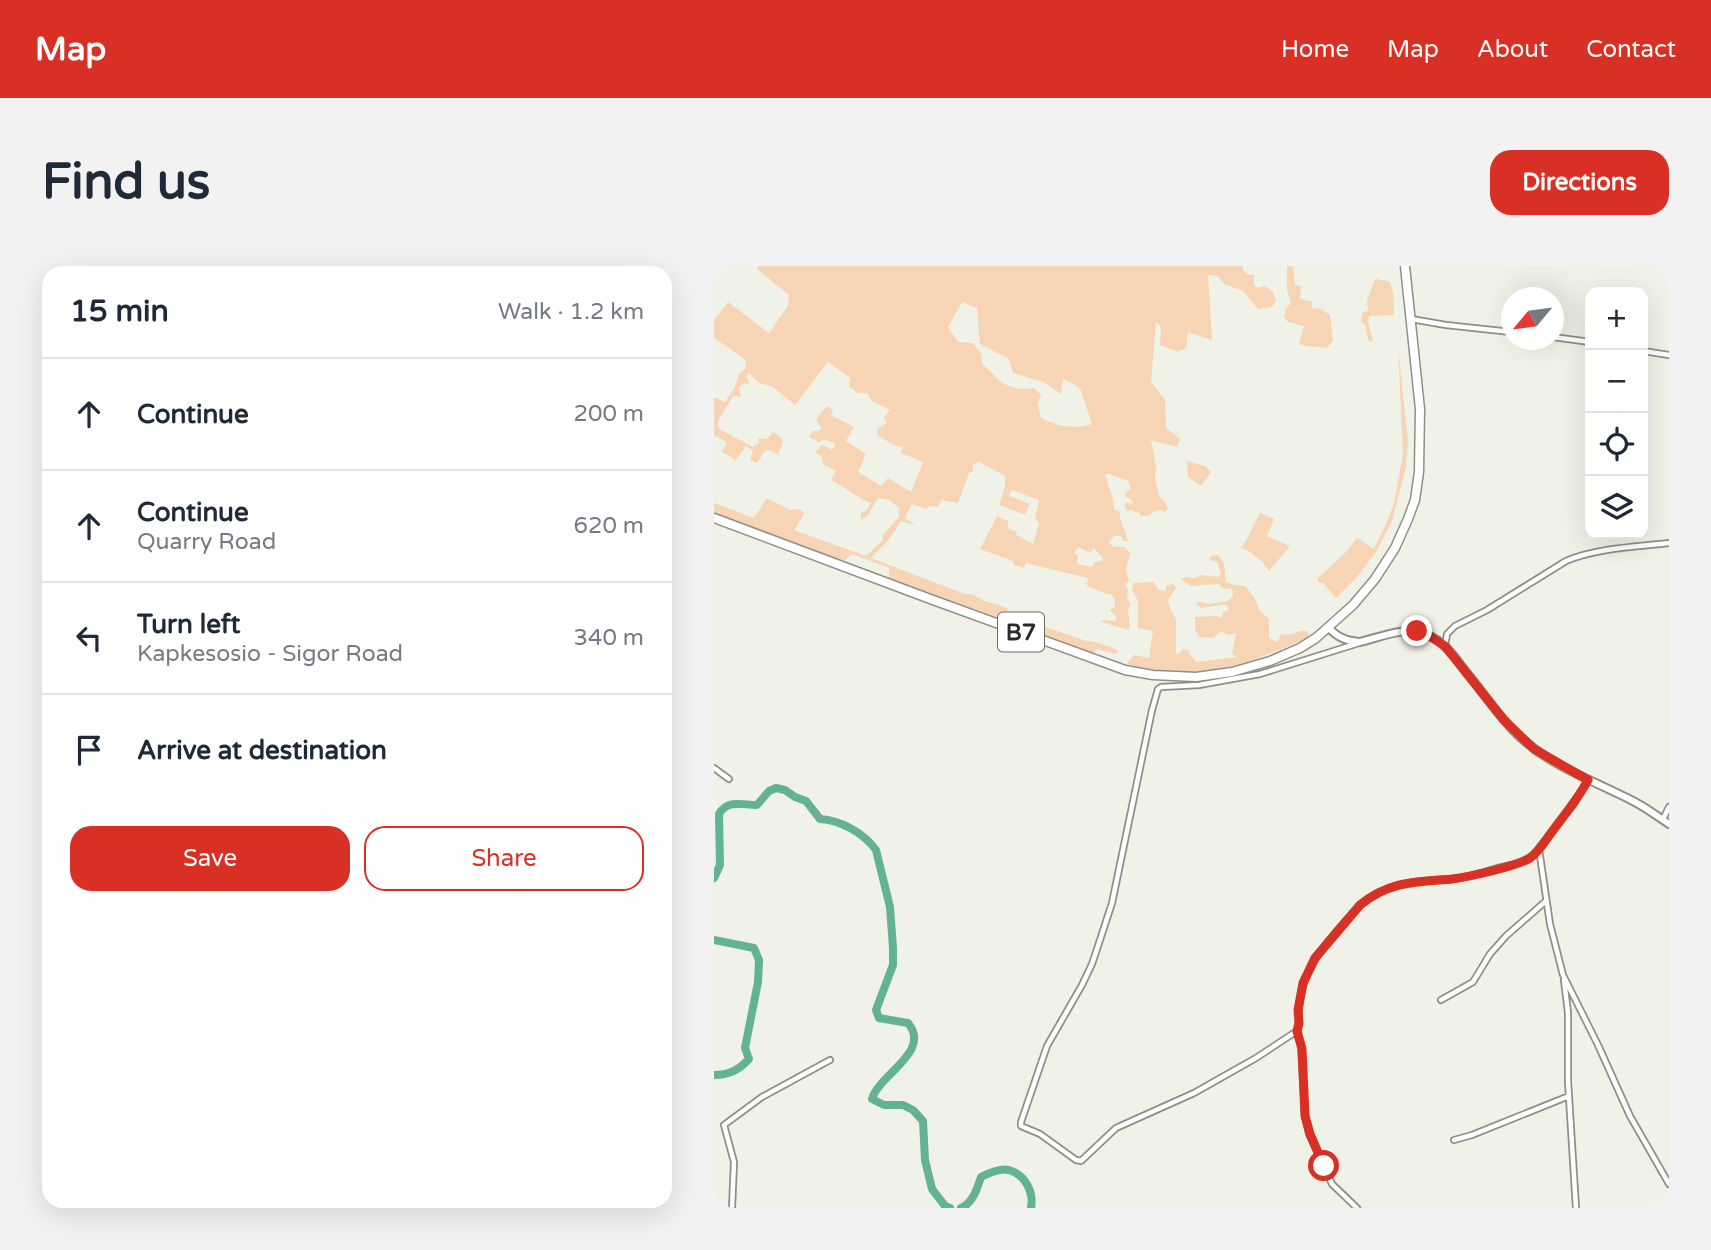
<!DOCTYPE html>
<meta charset="utf-8">
<style>
:root{--surface:#fff;--page:#f2f2f3;--text:#1f2937;--muted:#747a83;--line:#e0e1e3;--accent:#d93025}
body{margin:0;font-family:"Varela Round",sans-serif;background:var(--page);color:var(--text)}
.controls{position:absolute;right:21px;top:21px;display:grid;overflow:hidden;border-radius:14px;box-shadow:0 7px 28px #0002}
.controls button{width:63px;height:63px;display:grid;place-items:center;padding:0;border:0;border-bottom:2px solid var(--line);background:var(--surface);color:var(--text);font:35px sans-serif}
.compass{position:absolute;left:787px;top:21px;width:63px;height:63px;border-radius:50%;background:var(--surface);box-shadow:0 7px 28px #0002;rotate:241deg}
.stop{position:absolute;width:21px;height:21px;margin:-16px;border:5px solid #d93025;border-radius:50%;background:#fff}
.stop.end{background:#d93025;border-color:#fff;box-shadow:0 2px 7px #0008}
.list{margin:0;padding:0;list-style:none}
h2{display:flex;justify-content:space-between;align-items:center;height:91px;margin:0;padding:0 28px;font-size:30px}
h2 small{font-size:23px;font-weight:400;color:var(--muted)}
.list li{display:grid;grid-template-columns:46px 1fr auto;gap:21px;align-items:center;box-sizing:border-box;height:112px;padding:0 28px;border-top:2px solid var(--line)}
.list b{display:block;font-size:26px;white-space:nowrap}
.list p{margin:0;font-size:23px;white-space:nowrap;color:var(--muted)}
.list em{font-size:23px;font-style:normal;color:var(--muted)}
.actions{display:flex;gap:14px;padding:21px 28px}
.actions a{flex:1;padding:16px 0;border:2px solid var(--accent);border-radius:21px;text-align:center;font-size:24px;color:var(--accent)}
.actions .main{background:var(--accent);color:#fff}
.icon{flex:none;width:38px;height:38px;fill:none;stroke:currentColor;stroke-width:2;stroke-linecap:round;stroke-linejoin:round}
.map{position:relative;flex:none;width:955px;height:942px;overflow:hidden;border-radius:21px}
header{display:flex;align-items:center;gap:42px;box-sizing:border-box;height:98px;padding:0 35px;background:var(--accent);color:#fff}
header strong{font-size:33px}
nav{display:flex;gap:38px;margin-inline-start:auto;font-size:24px}
.intro{display:flex;align-items:center;justify-content:space-between;box-sizing:border-box;height:168px;padding:0 42px}
h1{margin:0;font-size:49px}
.button{padding:18px 32px;border-radius:21px;background:var(--accent);color:#fff;font-size:24px;font-weight:700}
main{display:flex;gap:42px;padding:0 42px}
aside{flex:1;background:var(--surface);border-radius:21px;box-shadow:0 7px 28px #0002}
.map>svg:first-child{display:block}
.green{fill:#f6d4b4;fill-rule:evenodd}
.lines{fill:none;stroke-linecap:round;stroke-linejoin:round}
.river{stroke:#63b294;stroke-width:8}
.street-casing{stroke:#8e9087;stroke-width:8}
.secondary-casing{stroke:#8e9087;stroke-width:10}
.highway-casing{stroke:#8e9087;stroke-width:11}
.street{stroke:#fff;stroke-width:4.5}
.secondary{stroke:#fff;stroke-width:6}
.highway{stroke:#fff;stroke-width:8}
.route{stroke:#d93025;stroke-width:9}
.labels{text-anchor:middle;stroke-width:6;stroke-linejoin:round;paint-order:stroke}
.shield{fill:#fff;stroke:#696a67;stroke-width:2}
.shield-label{font-size:23px;font-weight:bold;fill:#292a26}
</style>
<header>
<strong>Map</strong>
<nav><a>Home</a><a>Map</a><a>About</a><a>Contact</a></nav>
</header>
<div class="intro"><h1>Find us</h1><a class="button">Directions</a></div>
<main>
<aside>
<h2>15 min<small>Walk · 1.2 km</small></h2>
<ul class="list">
<li><svg class="icon" aria-label="ahead" viewBox="0 0 24 24"><path d="M12 20V5M6 11l6-6 6 6"/></svg><div><b>Continue</b></div><em>200 m</em></li>
<li><svg class="icon" aria-label="ahead" viewBox="0 0 24 24"><path d="M12 20V5M6 11l6-6 6 6"/></svg><div><b>Continue</b><p>Quarry Road</p></div><em>620 m</em></li>
<li><svg class="icon" aria-label="left" viewBox="0 0 24 24"><path d="M17 20v-9H6M10 6l-5 5 5 5"/></svg><div><b>Turn left</b><p>Kapkesosio - Sigor Road</p></div><em>340 m</em></li>
<li><svg class="icon" aria-label="arrive" viewBox="0 0 24 24"><path d="M6 21V4h12l-3 4 3 4H6"/></svg><div><b>Arrive at destination</b></div></li>
</ul>
<div class="actions"><a class="main">Save</a><a>Share</a></div>
</aside>
<div class="map">
<svg width="955" height="942" viewBox="0 0 955 942">
<rect width="100%" height="100%" fill="#f0f2e8"/>
<path class="green" d="M45,0H529V5L535,9H540V19L544,22L551,20L559,26L562,34L558,41L544,43L529,25L510,18L503,10L494,9L498,74L474,66L472,82L464,86L446,79L447,61L442,56L437,116L451,134L452,162L466,173L463,181L437,174L442,200L441,212L445,230L451,236L454,243L450,246L447,244L441,245L434,250H427L425,246L421,247L418,244L412,245L410,239L412,236L418,238L419,235L411,230L413,225L417,223L414,215L395,208H391L399,233L400,243L406,246V252L414,275H410L407,270H400L395,277L400,281H410L416,287L412,304L415,315L411,318L414,323L413,333L416,338L414,345L416,361L414,364L387,356L389,354L402,355V350L396,345L397,343L401,341V334L397,328C388,328 382,323 373,320L374,312L312,297L310,302L300,299L299,295L266,283L283,250L294,255V262L303,266L302,269L319,278L325,258L321,252L325,234L298,224L295,230L316,238L311,249L285,239L291,221V210L265,196L259,198V205L255,207L244,237L228,234L224,241L216,240L212,243L198,238L191,252L201,259L187,255L176,272L157,292L251,328C260,328 262,331 269,334C277,338 286,338 294,343L292,347L372,375C378,374 399,381 404,385L402,388L383,383L379,389L175,312V302L138,288L130,295L0,247V237L40,252L53,232L76,244L85,243L91,247L80,264L152,290L169,274V269L185,251V242L175,234L164,232L154,249L147,254V247L152,244L157,237C143,232 131,221 117,214L122,205L109,198L108,191L101,186L108,179L118,184L122,178L110,173L105,176L95,171L99,165H105L107,162L102,153L113,140L119,144L117,149L140,161L132,175L152,188L144,206L167,220L174,212L197,226L209,196L187,187L189,181L180,179L163,169L164,162L173,157L170,151L176,144L158,135L153,127H144L135,121L136,112L114,96L81,139L59,121L45,117L35,107L32,111L35,114L34,118L30,117L25,122L27,131L19,130L4,155V162L39,181L45,177L44,172L53,173L59,166L66,170L69,176L64,189L56,184L51,185L43,197L36,194L39,185L32,180L22,194L8,186L13,176L0,169V131L11,136L20,123L25,108L32,102L31,93L0,72V54L14,36L55,67L74,40L75,29L43,3ZM248,36L263,42L266,78L295,93L299,107L330,116L347,128L349,112L366,122L378,158C358,164 345,160 327,152L324,138L327,129L320,122C307,124 297,123 286,115C279,109 276,103 268,98L267,88L259,77L244,76L234,61ZM365,281L371,285L377,286L380,282L389,292L388,295L381,296L378,301L363,298L364,290L360,286Z
M573,0H579L581,19L587,20L586,32L593,35H598V42L607,43L616,49L619,75L613,82L593,80L585,78L590,60L574,56L570,51L572,42L577,37L573,24Z
M661,13L675,15L679,26L680,49L655,50L654,55L659,75L655,76L651,59L647,56L648,48L654,44L653,34Z
M684,81L694,176L692,200L678,255L662,286L643,311L622,332L609,317H606L603,313L631,287L643,272L660,283L673,256L680,237L689,188Z
M473,195L491,200L497,206L487,220L474,211Z
M546,247L560,253L553,270L576,280L555,305C548,295 539,285 527,282L533,273Z
M504,289L510,297L512,316L520,319L531,320L540,331L546,345L555,353V372L563,376L567,368C580,371 582,363 593,365L595,371C553,390 509,408 462,406C445,405 429,402 413,398L420,389L435,392L439,365L424,362V335L418,324L420,317L440,316L444,324L451,325L453,319L460,318L462,322L453,335L462,354V388L466,387L468,383L475,384L476,389L479,391L482,396L523,391L518,388L522,367L515,369L507,365L499,372L486,371L481,364V351L502,350L509,352L508,347L515,343L512,338L487,342L482,337L488,336L494,338L514,335L519,330L518,323L509,322L505,318L477,320L466,313L473,311L481,312L486,309L504,311L507,308L503,296L495,294L497,290Z"/>
<g class="lines">
<path class="river" d="M0,612L6,599L5,548C14,533 28,539 43,539L55,525L62,522L71,524L81,531L92,535L106,553C126,554 150,567 162,584L176,641L179,682V699L162,744L165,752L194,757C218,786 165,808 158,833L170,839H189L199,844L209,855L211,894L218,923L231,940L236,942
M0,674L40,682L45,694L44,716L31,782L35,793C25,804 15,809 0,809
M247,942C259,937 263,923 267,911C275,907 286,902 295,904C312,909 320,927 317,942"/>
<g class="street-casing">
<path id="street" d="M697,53L732,59L797,66
M839,71L876,76
M929,85L955,89
M731,380L733,368L741,360L773,344L852,295C883,282 921,281 955,277
M0,502L15,513
M949,553L955,541
M825,583L836,658L849,709L884,779L916,850L955,918
M850,714L854,747V815L862,942
M727,734L759,716L776,688L792,670L832,635
M583,765L542,792L480,827L402,862L367,895L362,894L326,868L307,860V856L333,780L368,719L378,698L384,680L398,637L438,444L444,423L447,421L485,419L546,408L645,377
M740,874L758,869L855,830
M18,942L20,896L10,859L48,831L116,794
M643,942L618,918L595,868L591,850L587,778C582,769 585,762 585,752C582,705 617,671 646,639C675,615 702,615 738,613C752,612 766,607 780,603C795,599 808,598 820,588L860,538L874,514"/>
</g>
<g class="secondary-casing">
<path id="secondary" d="M615,362C624,372 633,375 646,376C667,371 693,359 714,369C731,376 741,392 752,406C768,425 782,446 799,464C831,498 878,514 919,535C931,541 943,550 955,558"/>
</g>
<g class="highway-casing">
<path id="highway" d="M0,252L219,334L411,404L439,409L482,411L518,406L556,395L586,382L602,372L639,339L661,313L681,282L694,253L701,234L705,206L706,143L691,0"/>
</g>
<use href="#street" class="street"/>
<use href="#secondary" class="secondary"/>
<use href="#highway" class="highway"/>
</g>
<g class="lines">
<path class="route" d="M610,900L596,868L591,850L588,783L583,765L585,757L584,744L589,717L601,692L646,639C675,615 702,616 738,613C754,611 804,600 816,592C825,586 831,575 837,567C850,549 864,533 874,514L820,483L789,453L731,380L714,369L703,365"/>
</g>
<g class="labels">
<rect class="shield" x="284" y="346.5" width="46" height="39" rx="5"/>
<g class="shield-label">
<text x="307" y="374">B7</text>
</g>
</g>
</svg>
<div class="controls">
<button>+</button>
<button>−</button>
<button><svg class="icon" aria-label="locate" viewBox="0 0 24 24"><circle cx="12" cy="12" r="6"/><path d="M12 2v4M12 18v4M2 12h4M18 12h4"/></svg></button>
<button><svg class="icon" aria-label="layers" viewBox="0 0 24 24"><path d="M12 4l9 5-9 5-9-5zM3 14l9 5 9-5"/></svg></button>
</div>
<svg class="compass" viewBox="-18 -18 36 36"><path d="M0-13l5 13h-10z" fill="#e53935"/><path d="M0 13l5-13h-10z" fill="#747a83"/></svg>
<div class="stop" style="left:610px;top:900px"></div>
<div class="stop end" style="left:703px;top:365px"></div>
</div>
</main>
